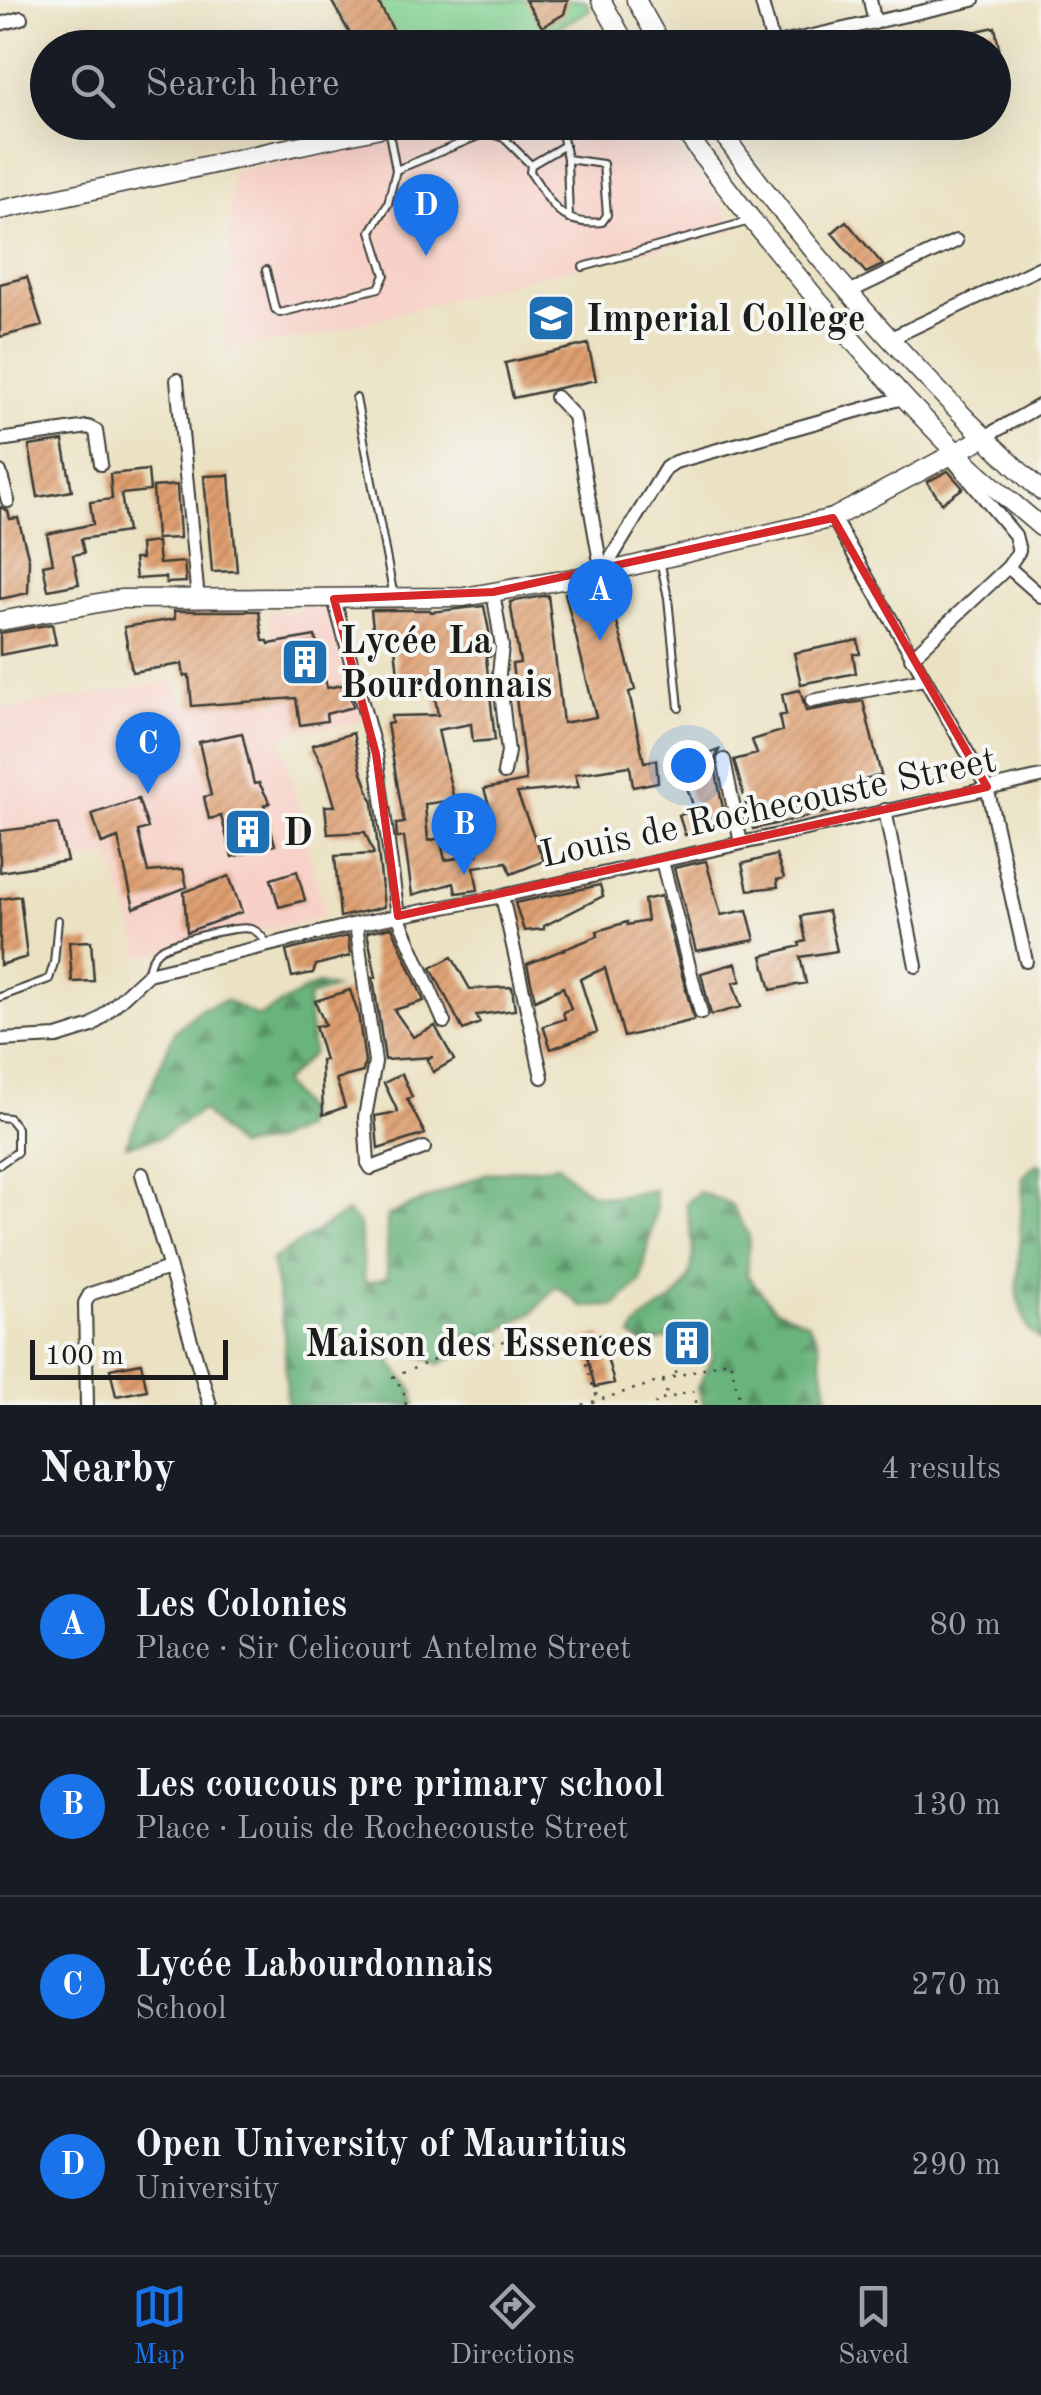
<!DOCTYPE html>
<meta charset="utf-8">
<style>
:root{--surface:#171b24;--page:#242831;--text:#f1f3f6;--muted:#9ea1a6;--line:#363941;--accent:#1a73e8}
body{margin:0;font-family:"Old Standard TT",serif;background:var(--page);color:var(--text)}
.scale{position:absolute;left:30px;bottom:25px;width:198px;box-sizing:border-box;padding-left:10px;border:5px solid #1c1c1c;border-top:0;font-size:28px;line-height:35px;white-space:nowrap;color:#1c1c1c;-webkit-text-stroke:8px #f6f6f2;paint-order:stroke}
.you{position:absolute;left:688px;top:765px;width:35px;height:35px;margin:-25px;border:8px solid #fff;border-radius:50%;background:#1a73e8;box-shadow:0 0 0 15px #1a73e833}
.badge{display:grid;place-items:center;width:65px;height:65px;border-radius:50%;background:var(--accent);color:#fff;font-size:32px;font-weight:700}
.pin{position:absolute;translate:-50% -82px;filter:drop-shadow(0 2px 5px #0008)}
.pin::after{content:'';position:absolute;top:52px;width:35px;height:30px;background:inherit;clip-path:polygon(0 0,100% 0,50% 100%)}
.list{margin:0;padding:0;list-style:none}
h2{display:flex;justify-content:space-between;align-items:center;height:130px;margin:0;padding:0 40px;font-size:42px}
h2 small{font-size:32px;font-weight:400;color:var(--muted)}
.list li{display:grid;grid-template-columns:65px 1fr auto;gap:30px;align-items:center;box-sizing:border-box;height:180px;padding:0 40px;border-top:2px solid var(--line)}
.list b{display:block;font-size:38px;white-space:nowrap}
.list p{margin:0;font-size:32px;white-space:nowrap;color:var(--muted)}
.list em{font-size:32px;font-style:normal;color:var(--muted)}
.icon{flex:none;width:55px;height:55px;fill:none;stroke:currentColor;stroke-width:2;stroke-linecap:round;stroke-linejoin:round}
.map{position:relative;flex:none;width:1041px;height:1405px;overflow:hidden}
.search{position:absolute;background:var(--surface);box-shadow:0 10px 40px #0002;left:30px;right:30px;top:30px;height:110px;display:flex;align-items:center;gap:25px;box-sizing:border-box;padding:0 35px;border-radius:55px;color:var(--muted);font-size:38px}
.sheet{height:850px;background:var(--surface)}
nav{display:flex;justify-content:space-around;align-items:center;box-sizing:border-box;height:140px;border-top:2px solid var(--line);background:var(--surface);font-size:28px;color:var(--muted)}
nav a{display:grid;justify-items:center;gap:5px}
nav .on{color:var(--accent)}
.map>svg:first-child{display:block}
.built{fill:#f7d1c8}
.green{fill:#82d292;stroke:#4f7757;stroke-width:2.5}
.forest{fill:url(#forest-firs);stroke:#42684c;stroke-width:2.5}
.building{fill:url(#building-hatch)}
.lines{fill:none;stroke-linecap:round;stroke-linejoin:round}
.lane-casing{stroke:#3b3a35;stroke-width:10}
.street-casing{stroke:#3b3a35;stroke-width:16}
.secondary-casing{stroke:#3b3a35;stroke-width:21}
.path{stroke:#3b3a35;stroke-width:2.5;stroke-dasharray:2.5 8;stroke-linecap:butt}
.lane{stroke:#fff;stroke-width:6}
.street{stroke:#fff;stroke-width:12}
.secondary{stroke:#fff;stroke-width:18}
.marked{fill:none;stroke:#d62828;stroke-width:8;stroke-linejoin:round}
.labels{text-anchor:middle;stroke-width:8;stroke-linejoin:round;paint-order:stroke}
.poi-label{font-size:38px;font-weight:bold;fill:#1c1c1c;stroke:#f6f6f2;text-anchor:start}
.street-label{font-size:38px;fill:#1c1c1c;stroke:#f6f6f2}
</style>
<div class="map">
<svg width="1041" height="1405" viewBox="0 0 1041 1405">
<defs>
<pattern id="forest-firs" width="22" height="20" patternUnits="userSpaceOnUse" patternTransform="scale(2.5)"><rect width="22" height="20" fill="#69b47c"/><path d="M5 1l3.5 6h-7zM16 11l3.5 6h-7z" fill="#569265"/></pattern>
<pattern id="building-hatch" width="6" height="6" patternUnits="userSpaceOnUse" patternTransform="scale(2.5)"><rect width="6" height="6" fill="#df9e6e"/><path d="M-1 1l2-2M0 6l6-6M5 7l2-2" fill="none" stroke="#b4805a"/></pattern>
</defs>
<rect width="100%" height="100%" fill="#f6f6f2"/>
<filter id="ink" filterUnits="userSpaceOnUse"><feTurbulence type="fractalNoise" baseFrequency=".01" numOctaves="2"/><feDisplacementMap in="SourceGraphic" scale="20" xChannelSelector="R" yChannelSelector="G"/><feConvolveMatrix kernelMatrix="1 2 1 2 8 2 1 2 1" color-interpolation-filters="sRGB"/></filter>
<filter id="wash" filterUnits="userSpaceOnUse"><feTurbulence type="fractalNoise" baseFrequency=".0048" numOctaves="4" result="noise"/><feDisplacementMap in="SourceGraphic" scale="40" xChannelSelector="R" yChannelSelector="G"/><feGaussianBlur stdDeviation="2.25" result="paint"/><feColorMatrix in="noise" values="0 0 0 0 0 0 0 0 0 0 0 0 0 0 0 0 0 1.4 0 .05"/><feComposite in="paint" operator="in"/></filter>
<g filter="url(#wash)">
<rect width="100%" height="100%" fill="#ebe2c3"/>
<path class="built" d="M475,123H657L741,230L533,277L307,338L225,349L232,172Z
M333,606L364,721L281,734L325,917L142,956L111,856L0,875V710L174,681L186,705L283,701L268,612Z"/>
<path class="green" d="M331,0H585L590,9L523,47L358,48Z"/>
<path class="forest" d="M317,984L334,988L307,998L313,1053L282,1083L304,1110L302,1129L271,1142L237,1147L202,1110L159,1138L126,1145L175,1031L200,1009L226,1000L258,1017Z
M1036,1164L1041,1165V1340L1028,1330L1017,1296L1023,1177Z
M558,1165C597,1206 601,1198 654,1190L656,1209L641,1281L615,1306L583,1307L557,1286L533,1312L440,1364L393,1343L390,1361L413,1390L415,1405H287L284,1329L272,1260L347,1212L359,1224L365,1283L387,1278V1216L485,1174Z
M699,1192L731,1204L749,1236L747,1275L775,1309L807,1322L818,1340L829,1405H703L698,1388L712,1357L711,1339L678,1335L645,1345L631,1336C640,1319 650,1315 666,1305C704,1280 692,1240 686,1203Z"/>
<g id="blocks">
<path class="building" d="M331,0H377L403,48H358Z
M525,0H568L564,14L542,27Z
M995,27L999,48H966L963,34Z
M846,221L883,265L866,273L832,233Z
M27,277L42,326L0,337V284Z
M588,344L596,380L513,398L505,363Z
M63,441L72,491L38,497L29,446Z
M148,470L150,491L121,494L127,532L81,539L84,553L73,555L79,584L48,590L43,565L53,563L47,534L93,524L90,502L112,499L110,474Z
M948,471L963,488L942,503L927,482Z
M229,475L237,571L212,572L204,476Z
M177,485L180,538L156,539L153,487Z
M0,507L8,511L10,519L18,518L29,560L28,593L0,599Z
M157,542L159,564L184,562L186,582L166,583L165,577L136,579L134,559H141L140,544Z
M607,585L635,690L629,692L644,762L656,760L658,782L633,787L630,766L575,774L579,787L517,793L544,861L511,874L507,862L474,867L478,890L456,893L454,883L412,895L404,837L397,838L396,824L404,823L387,724L392,723L391,716L438,715L433,685L400,694L394,637H374L371,610H430L431,612L484,606L492,646L491,656L486,657L495,740L473,742L471,724L438,730L454,800L425,804L428,841L440,838L445,860L477,855L465,815L490,808L484,789L526,781L512,664L520,663L510,602L548,595L563,723L596,717L565,593Z
M174,611H259L263,641H268L269,644L315,636L327,688L347,684L353,707L326,714L327,721L300,725L296,698L192,706L189,675L184,676L182,664L132,672L124,627L175,619Z
M52,624L56,644L0,655V633Z
M858,640L860,654H853L856,673L801,684L794,653Z
M800,690L806,711L863,701L881,775L857,782L860,793L835,801L836,810L753,829L734,760L757,754L752,740L782,731L779,716L786,714L782,694Z
M242,733L254,784L259,783L270,803L264,805L275,845L232,857L221,816L209,819L204,797L211,795L199,742Z
M353,733L361,770L373,803L384,907L340,917L335,856L374,854L365,832L328,834L325,806H335L323,766L312,745Z
M719,750L714,762L726,824L685,835L679,815L695,811L682,773L700,767L697,758Z
M138,799L148,828L138,831L148,872L183,869L187,887L134,908L118,838L102,844L92,814Z
M58,824L67,861L0,872V831Z
M776,855L784,878L777,880L778,887L748,890L742,864Z
M706,861L721,915L747,910L755,940L696,951L674,868Z
M297,871L305,900L279,907L271,879Z
M229,876L242,912L187,932L184,892Z
M600,885L603,896L544,926V929L524,931L515,903Z
M20,896L27,957L0,965V899Z
M661,896L694,1020L624,1037L605,968L580,979L597,1032L551,1049L543,1026L565,1019L563,1012L571,1009L563,987L535,1000L527,964L598,936L597,931L627,922V925L647,921L644,900Z
M828,911L837,951L800,957L806,983L771,990L762,956L800,946L799,943L806,941L801,916Z
M392,927L424,1001L394,1010L413,1037L435,1026L454,1060L433,1072L427,1060L433,1057L385,1060L373,977H376L367,932Z
M348,936L350,956L316,965L313,973L292,977L286,951Z
M91,941L94,981L72,982L69,942Z
M452,957L470,989L512,987L515,1010L476,1015L480,1023L463,1030L431,968Z
M736,963L741,981L733,983L741,1007L711,1015L701,973Z
M350,990L358,1013L365,1062L363,1072L336,1079L345,1107L323,1115L321,1060H325L315,1026L325,1025L315,1001Z
M402,1074L412,1097L407,1099L425,1134L378,1149L375,1116L398,1112L384,1083Z
M601,1335L614,1383L595,1387L582,1339Z
M141,1363L147,1390L116,1396L110,1369Z"/>
</g>
</g>
<g filter="url(#ink)">
<use href="#blocks" fill-opacity="0" stroke="#3b3a35" stroke-width="2.5"/>
<g class="lines">
<g class="lane-casing">
<path id="lane" d="M560,122L567,159L569,219
M531,165L565,145
M396,170L488,132L504,138L531,165L530,172C552,203 559,227 602,222L607,215L603,164L567,159
M583,267L750,221
M266,270L275,309L280,313L379,288L385,275L371,231L388,204L396,170L388,128
M356,398L394,597
M660,560L668,598L679,708
M148,973C149,964 151,957 158,951C167,942 238,925 251,929C259,931 264,939 268,945
M0,997L49,979L54,963L58,920
M0,1117L9,1118L17,1128V1152L0,1164"/>
</g>
<g class="street-casing">
<path id="street" d="M761,0L773,44
M870,0L875,23
M0,24L21,18
M759,48L973,0
M849,292L956,241
M889,339L1041,267
M177,380L198,600
M556,397L574,416L602,573
M983,438L1041,405
M0,440L88,427L96,431L101,464
M0,472L8,501
M833,518L987,787L1026,961
M1008,567L1041,596
M602,573L666,468L675,462L906,397
M493,592L502,646L499,674L508,752L504,773
M334,599L376,754L398,916L444,1022
M911,658L1008,567L1019,551L1015,535L951,458
M812,701L924,679
M724,760L741,843
M885,810L916,966
M662,861L701,1013
M502,896L542,1077
M356,924L375,1062L365,1117L368,1163L371,1168L424,1148
M0,1040L57,1037L92,1026L148,974L356,924L502,896L1041,777
M142,1174L210,1405
M87,1405L85,1303L90,1294L169,1268"/>
</g>
<g class="secondary-casing">
<path id="secondary" d="M601,0L628,48
M636,0L663,48
M678,122C762,238 855,349 955,451C982,478 1012,502 1041,527
M714,122C811,256 920,379 1041,491
M0,210L408,122
M0,621L120,599L464,597L602,573L833,518L983,438"/>
</g>
<path class="path" d="M676,1374L678,1348
M663,1381L668,1398
M406,1405L403,1389L393,1377L444,1356L513,1339L516,1349L570,1340C589,1353 587,1380 599,1400
M582,1405L730,1360L741,1405
M656,1405L655,1402L693,1391L697,1405"/>
<use href="#lane" class="lane"/>
<use href="#street" class="street"/>
<use href="#secondary" class="secondary"/>
</g>
</g>
<path class="marked" d="M833,518L987,787L398,916L376,754L334,599L493,592Z"/>
<defs>
<g id="university-square" transform="scale(2.5)"><rect x="-9" y="-9" width="18" height="18" rx="4" fill="#1f6fb2" stroke="#f6f6f2"/><path d="M0-5L7-2L0 1L-7-2ZM-4 1L0 2.5L4 1V4Q0 6-4 4Z" fill="#fff"/></g>
<g id="building-square" transform="scale(2.5)"><rect x="-9" y="-9" width="18" height="18" rx="4" fill="#1f6fb2" stroke="#f6f6f2"/><path d="M-4-6H4V6H1V3H-1V6H-4ZM-2.5-4.3h1.7v1.8h-1.7ZM.8-4.3h1.7v1.8H.8ZM-2.5-1h1.7V.8h-1.7ZM.8-1h1.7V.8H.8Z" fill="#fff"/></g>
</defs>
<g fill-rule="evenodd">
<use href="#university-square" x="551" y="318"/>
<use href="#building-square" x="305" y="662"/>
<use href="#building-square" x="248" y="832"/>
<use href="#building-square" x="687" y="1343"/>
</g>
<g class="labels">
<g class="poi-label">
<text x="586" y="331">Imperial College</text>
<text x="340" y="653">Lycée La<tspan x="340" dy="44">Bourdonnais</tspan></text>
<text x="283" y="845">D</text>
<text x="652" y="1356" text-anchor="end">Maison des Essences</text>
</g>
<g class="street-label">
<text transform="translate(768 806) rotate(-12)" y="13">Louis de Rochecouste Street</text>
</g>
</g>
</svg>
<div class="scale">100 m</div>
<div class="you"></div>
<div class="pin badge" style="left:600px;top:641px">A</div>
<div class="pin badge" style="left:464px;top:875px">B</div>
<div class="pin badge" style="left:148px;top:794px">C</div>
<div class="pin badge" style="left:426px;top:256px">D</div>
<div class="search"><svg class="icon" aria-label="search" viewBox="0 0 24 24"><circle cx="10" cy="10" r="6"/><path d="M15 15l6 6"/></svg>Search here</div>
</div>
<section class="sheet">
<h2>Nearby<small>4 results</small></h2>
<ul class="list">
<li><span class="badge">A</span><div><b>Les Colonies</b><p>Place · Sir Celicourt Antelme Street</p></div><em>80 m</em></li>
<li><span class="badge">B</span><div><b>Les coucous pre primary school</b><p>Place · Louis de Rochecouste Street</p></div><em>130 m</em></li>
<li><span class="badge">C</span><div><b>Lycée Labourdonnais</b><p>School</p></div><em>270 m</em></li>
<li><span class="badge">D</span><div><b>Open University of Mauritius</b><p>University</p></div><em>290 m</em></li>
</ul>
</section>
<nav>
<a class="on"><svg class="icon" aria-label="map" viewBox="0 0 24 24"><path d="M3 6l6-2 6 2 6-2v14l-6 2-6-2-6 2zM9 4v14M15 6v14"/></svg>Map</a>
<a><svg class="icon" aria-label="directions" viewBox="0 0 24 24"><path d="M12 3l9 9-9 9-9-9zM9 14v-3h6M13 9l2 2-2 2"/></svg>Directions</a>
<a><svg class="icon" aria-label="saved" viewBox="0 0 24 24"><path d="M7 4h10v16l-5-4-5 4z"/></svg>Saved</a>
</nav>
